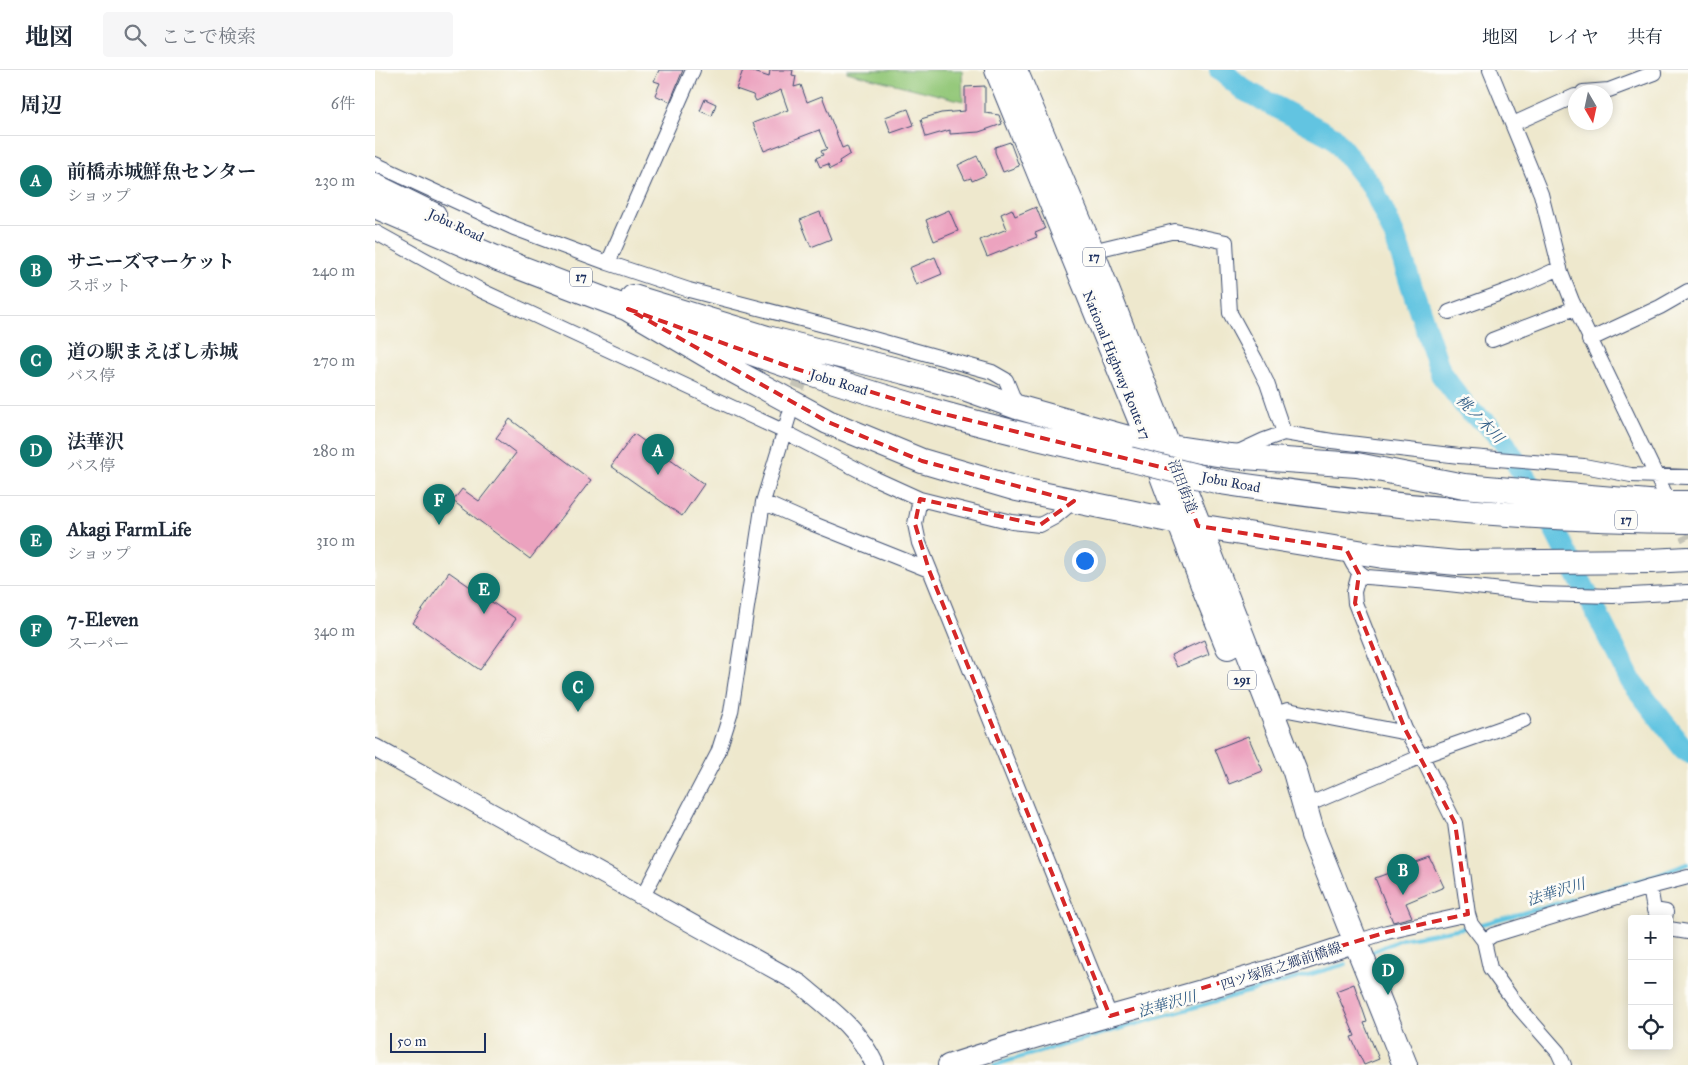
<!DOCTYPE html>
<html lang="ja">
<meta charset="utf-8">
<style>
:root{--surface:#fff;--page:#f6f6f7;--text:#1f2937;--muted:#747a83;--line:#e0e1e3;--accent:#0f766e}
body{margin:0;font-family:"IM FELL Great Primer","Noto Serif JP",serif;background:var(--page);color:var(--text)}
.controls{position:absolute;right:15px;bottom:15px;display:grid;overflow:hidden;border-radius:5px;box-shadow:0 2px 12px #0003}
.controls button{width:45px;height:45px;display:grid;place-items:center;padding:0;border:0;border-bottom:1px solid var(--line);background:var(--surface);color:var(--text);font:25px sans-serif}
.compass{position:absolute;left:1193px;top:15px;width:45px;height:45px;border-radius:50%;background:var(--surface);box-shadow:0 2px 12px #0003;rotate:171deg}
.scale{position:absolute;left:15px;bottom:12px;width:96px;box-sizing:border-box;padding-left:5px;border:2px solid #1b2f5e;border-top:0;font-size:14px;line-height:18px;white-space:nowrap;color:#1b2f5e;-webkit-text-stroke:4px #fdfcf7;paint-order:stroke}
.you{position:absolute;left:709px;top:490px;width:18px;height:18px;margin:-12px;border:4px solid #fff;border-radius:50%;background:#1a73e8;box-shadow:0 0 0 8px #1a73e833}
.badge{display:grid;place-items:center;width:32px;height:32px;border-radius:50%;background:var(--accent);color:#fff;font-size:16px;font-weight:700}
.pin{position:absolute;translate:-50% -41px;filter:drop-shadow(0 1px 2px #0008)}
.pin::after{content:'';position:absolute;top:26px;width:18px;height:15px;background:inherit;clip-path:polygon(0 0,100% 0,50% 100%)}
.list{margin:0;padding:0;list-style:none}
h2{display:flex;justify-content:space-between;align-items:center;height:65px;margin:0;padding:0 20px;font-size:21px}
h2 small{font-size:16px;font-weight:400;color:var(--muted)}
.list li{display:grid;grid-template-columns:32px 1fr auto;gap:15px;align-items:center;box-sizing:border-box;height:90px;padding:0 20px;border-top:1px solid var(--line)}
.list b{display:block;font-size:19px;white-space:nowrap}
.list p{margin:0;font-size:16px;white-space:nowrap;color:var(--muted)}
.list em{font-size:16px;font-style:normal;color:var(--muted)}
.icon{flex:none;width:28px;height:28px;fill:none;stroke:currentColor;stroke-width:2;stroke-linecap:round;stroke-linejoin:round}
.map{position:relative;flex:none;width:1313px;height:995px;overflow:hidden}
header{display:flex;align-items:center;gap:30px;box-sizing:border-box;height:70px;padding:0 25px;background:var(--surface);border-bottom:1px solid var(--line)}
header strong{font-size:24px}
nav{display:flex;gap:28px;margin-inline-start:auto;font-size:18px}
.search{width:350px;height:45px;background:var(--page);display:flex;align-items:center;gap:12px;box-sizing:border-box;padding:0 18px;border-radius:5px;color:var(--muted);font-size:19px}
main{display:flex}
aside{flex:1;background:var(--surface)}
.map>svg:first-child{display:block}
.green{fill:#93c778;stroke:#577b6b}
.lines{fill:none;stroke-linecap:round;stroke-linejoin:round}
.stream{stroke:#62c4e1;stroke-width:4}
.river{stroke:#62c4e1;stroke-width:22}
.building{fill:#eca3bf}
.minor-tunnel{stroke:#c4c3b7;stroke-width:14;stroke-dasharray:14 7;stroke-linecap:butt}
.minor-casing{stroke:#3b4b6f;stroke-width:16}
.tertiary-casing{stroke:#3b4b6f;stroke-width:20}
.secondary-casing{stroke:#3b4b6f;stroke-width:22}
.trunk-casing{stroke:#3b4b6f;stroke-width:26}
.minor{stroke:#fff;stroke-width:14}
.tertiary{stroke:#fff;stroke-width:18}
.secondary{stroke:#fff;stroke-width:20}
.trunk{stroke:#fff;stroke-width:24}
.trunk-bridge-casing{stroke:#3b4b6f;stroke-width:26;stroke-linecap:butt}
.trunk-bridge{stroke:#fff;stroke-width:24}
.marked{fill:none;stroke:#d62828;stroke-width:4;stroke-dasharray:10 6;stroke-linejoin:round}
.labels{text-anchor:middle;stroke-width:5;stroke-linejoin:round;paint-order:stroke}
.shield{fill:#fdfcf7;stroke:#5f6c8c;stroke-width:1}
.shield-label{font-size:12px;font-weight:bold;fill:#1b2f5e}
.street-label{font-size:14px;fill:#1b2f5e;stroke:#fdfcf7}
.water-label{font-size:15px;font-style:italic;fill:#305c85;stroke:#fdfcf7}
</style>
<header>
<strong>地図</strong>
<div class="search"><svg class="icon" aria-label="search" viewBox="0 0 24 24"><circle cx="10" cy="10" r="6"/><path d="M15 15l6 6"/></svg>ここで検索</div>
<nav><a>地図</a><a>レイヤ</a><a>共有</a></nav>
</header>
<main>
<aside>
<h2>周辺<small>6件</small></h2>
<ul class="list">
<li><span class="badge">A</span><div><b>前橋赤城鮮魚センター</b><p>ショップ</p></div><em>230 m</em></li>
<li><span class="badge">B</span><div><b>サニーズマーケット</b><p>スポット</p></div><em>240 m</em></li>
<li><span class="badge">C</span><div><b>道の駅まえばし赤城</b><p>バス停</p></div><em>270 m</em></li>
<li><span class="badge">D</span><div><b>法華沢</b><p>バス停</p></div><em>280 m</em></li>
<li><span class="badge">E</span><div><b>Akagi FarmLife</b><p>ショップ</p></div><em>310 m</em></li>
<li><span class="badge">F</span><div><b>7-Eleven</b><p>スーパー</p></div><em>340 m</em></li>
</ul>
</aside>
<div class="map">
<svg width="1313" height="995" viewBox="0 0 1313 995">
<rect width="100%" height="100%" fill="#fdfcf7"/>
<filter id="ink" filterUnits="userSpaceOnUse"><feTurbulence type="fractalNoise" baseFrequency=".02" numOctaves="2"/><feDisplacementMap in="SourceGraphic" scale="10" xChannelSelector="R" yChannelSelector="G"/><feConvolveMatrix kernelMatrix="1 2 1 2 8 2 1 2 1" color-interpolation-filters="sRGB"/></filter>
<filter id="wash" filterUnits="userSpaceOnUse"><feTurbulence type="fractalNoise" baseFrequency=".0096" numOctaves="4" result="noise"/><feDisplacementMap in="SourceGraphic" scale="20" xChannelSelector="R" yChannelSelector="G"/><feGaussianBlur stdDeviation="1.12" result="paint"/><feColorMatrix in="noise" values="0 0 0 0 0 0 0 0 0 0 0 0 0 0 0 0 0 1.4 0 .05"/><feComposite in="paint" operator="in"/></filter>
<g filter="url(#wash)">
<rect width="100%" height="100%" fill="#eee8cd"/>
<path class="green" d="M472,0H587L588,31L472,2Z"/>
<g class="lines">
<path class="stream" d="M1100,856L1277,807L1313,794
M997,882L1027,869L1093,857
M619,995L971,894"/>
<path class="river" d="M845,0L869,20L958,67L998,118L1020,167L1066,304L1094,341L1111,353L1128,371L1168,437L1256,611L1309,679L1313,682"/>
</g>
<g id="blocks">
<path class="building" d="M284,0H308L295,32L280,25L285,13L279,11Z
M368,0H373L394,7L395,0H418L417,5L421,6L419,17L426,15L432,32L447,26L467,78L472,76L475,84L464,91L465,94L455,99L453,94L445,97L441,88L448,85L446,81L452,79L444,60L389,81L378,53L413,40L406,20L381,31L378,25L361,19Z
M610,16V43L624,45L627,54L604,62L575,64V60L551,67L546,49L566,43L590,41V17Z
M330,29L341,34L337,46L325,41Z
M533,39L539,55L516,63L510,47Z
M635,72L644,96L628,102L620,82V77Z
M602,86L611,105L597,111L596,108L590,110L583,95Z
M661,137L670,159L660,163L662,167L612,187L605,170L632,159L626,144L637,139L640,146Z
M574,140L583,161L559,171L551,150Z
M445,142L456,169L436,177L425,150Z
M560,187L567,204L541,215L534,198Z
M135,349L216,410L155,489L78,431L87,419L104,431L141,383L121,368Z
M259,364L329,414L307,446L236,396Z
M74,502L141,549L105,600L38,553Z
M829,570L834,584L802,597L796,585Z
M873,666L888,701L854,714L840,679Z
M1055,788L1069,817L1031,833L1037,847L1018,852L1000,808Z
M979,914L992,952L989,953L1004,989L989,995L976,967L980,966L961,921Z"/>
</g>
</g>
<g filter="url(#ink)">
<use href="#blocks" fill-opacity="0" stroke="#3b4b6f" stroke-width="1"/>
<g class="lines">
<path class="minor-tunnel" d="M416,338L432,294
M1301,446L1313,469"/>
<g class="minor-casing">
<path id="minor" d="M1115,0L1166,124L1186,203L1197,231L1293,430
M1208,22L1234,20L1279,3
M1138,54L1200,26
M0,94L139,158L233,193L314,220L445,254L617,302L631,310L642,337
M0,162L105,220L408,361L501,409L545,429L637,452L665,455L680,447L699,431
M717,181L800,161L851,172L855,243L880,289L892,313L909,363
M233,193L318,0
M1074,242L1145,216L1185,198
M1117,270L1200,238
M1214,270L1285,237L1313,221
M861,383L889,370L909,363L957,371L1084,386L1209,396L1256,405L1313,407
M545,429L540,454L544,473L735,946
M388,432L431,451L554,500
M971,479C976,491 980,502 992,507L1055,512L1164,524L1238,526L1313,522
M984,504L979,522L980,533L1030,659L1048,689L1080,753L1093,844L1096,854L1109,871L1115,898L1141,934L1183,982L1189,995
M897,645L913,640L1032,663
M930,736L1047,686L1149,650
M1275,817L1313,807
M268,826L343,683L356,642L388,432L414,346
M1294,859L1313,862
M1109,871L1118,865L1275,817L1279,840L1291,842L1290,849
M981,872L1012,862L1093,844"/>
</g>
<g class="tertiary-casing">
<path id="tertiary" d="M0,678L424,913C454,938 483,958 500,995"/>
</g>
<g class="secondary-casing">
<path id="secondary" d="M573,995C707,950 846,919 981,872"/>
</g>
<g class="trunk-casing">
<path id="trunk" d="M622,0L775,374L829,518L853,577
M640,0L717,181L920,702L938,765L1030,995
M0,116L59,145
M0,136L123,189L267,244
M258,227L392,268L530,302L589,318L642,337L775,374L855,386L982,395L1089,416L1285,433H1313
M253,239L357,300L453,352L547,391L642,419L823,456L1008,486L1082,493L1276,491L1313,489
M306,258C390,288 475,318 562,342C626,360 690,375 754,389
M845,412C1001,436 1155,450 1313,451"/>
</g>
<use href="#minor" class="minor"/>
<use href="#tertiary" class="tertiary"/>
<use href="#secondary" class="secondary"/>
<use href="#trunk" class="trunk"/>
<g class="trunk-bridge-casing">
<path id="trunk-bridge" d="M754,389L845,412"/>
</g>
<use href="#trunk-bridge" class="trunk-bridge"/>
</g>
</g>
<path class="marked" d="M253,239L412,296L561,342L802,401L823,456L971,479L984,504L980,533L1030,659L1080,753L1093,844L1012,862L735,946L554,500L540,454L545,429L665,455L699,431L547,391L453,352Z"/>
<g class="labels">
<g class="shield">
<rect x="708" y="177.5" width="22" height="19" rx="4"/>
<rect x="195" y="197.5" width="22" height="19" rx="4"/>
<rect x="1240" y="440.5" width="22" height="19" rx="4"/>
<rect x="853" y="600.5" width="28" height="19" rx="4"/>
</g>
<g class="shield-label">
<text x="719" y="191">17</text>
<text x="206" y="211">17</text>
<text x="1251" y="454">17</text>
<text x="867" y="614">291</text>
</g>
<g class="street-label">
<text transform="translate(81 155) rotate(25)" y="5">Jobu Road</text>
<text transform="translate(742 295) rotate(68)" y="5">National Highway Route 17</text>
<text transform="translate(464 312) rotate(17)" y="5">Jobu Road</text>
<text transform="translate(856 412) rotate(11)" y="5">Jobu Road</text>
<text transform="translate(808 416) rotate(69)" y="5">沼田街道</text>
<text transform="translate(906 896) rotate(-18)" y="5">四ツ塚原之郷前橋線</text>
</g>
<g class="water-label">
<text transform="translate(1105 349) rotate(46)" y="5">桃ノ木川</text>
<text transform="translate(1181 822) rotate(-17)" y="5">法華沢川</text>
<text transform="translate(792 934) rotate(-16)" y="5">法華沢川</text>
</g>
</g>
</svg>
<div class="controls">
<button>+</button>
<button>−</button>
<button><svg class="icon" aria-label="locate" viewBox="0 0 24 24"><circle cx="12" cy="12" r="6"/><path d="M12 2v4M12 18v4M2 12h4M18 12h4"/></svg></button>
</div>
<svg class="compass" viewBox="-18 -18 36 36"><path d="M0-13l5 13h-10z" fill="#e53935"/><path d="M0 13l5-13h-10z" fill="#747a83"/></svg>
<div class="scale">50 m</div>
<div class="you"></div>
<div class="pin badge" style="left:283px;top:405px">A</div>
<div class="pin badge" style="left:1028px;top:825px">B</div>
<div class="pin badge" style="left:203px;top:642px">C</div>
<div class="pin badge" style="left:1013px;top:925px">D</div>
<div class="pin badge" style="left:109px;top:544px">E</div>
<div class="pin badge" style="left:64px;top:455px">F</div>
</div>
</main>
